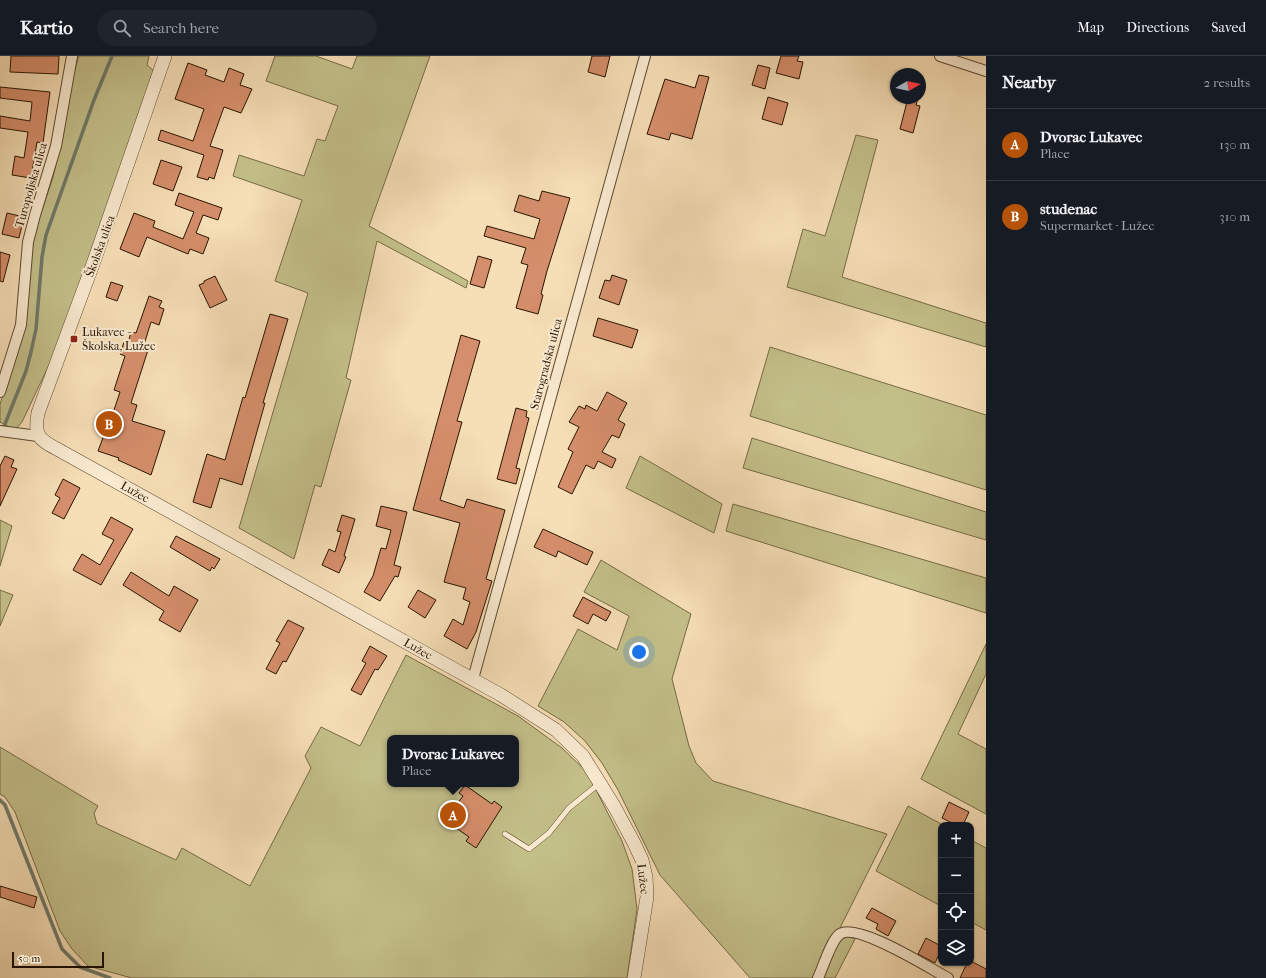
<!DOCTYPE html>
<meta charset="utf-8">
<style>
:root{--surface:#171b24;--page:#20242c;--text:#f1f3f6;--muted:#9ea1a6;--line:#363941;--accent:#b45309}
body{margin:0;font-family:"IM FELL French Canon",serif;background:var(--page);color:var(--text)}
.controls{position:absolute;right:12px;bottom:12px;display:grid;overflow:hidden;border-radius:8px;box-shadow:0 1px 3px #0004}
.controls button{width:36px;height:36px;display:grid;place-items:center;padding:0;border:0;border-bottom:1px solid var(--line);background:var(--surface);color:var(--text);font:20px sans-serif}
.compass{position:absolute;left:890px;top:12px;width:36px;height:36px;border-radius:50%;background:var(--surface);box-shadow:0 1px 3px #0004;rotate:81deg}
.scale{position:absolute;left:12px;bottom:10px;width:92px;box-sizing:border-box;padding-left:4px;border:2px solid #281500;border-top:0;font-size:11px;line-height:14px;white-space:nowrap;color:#281500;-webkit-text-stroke:3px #f9ead0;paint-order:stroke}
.you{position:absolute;left:639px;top:596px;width:14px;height:14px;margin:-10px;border:3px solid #fff;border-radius:50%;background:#1a73e8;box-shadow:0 0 0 6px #1a73e833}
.badge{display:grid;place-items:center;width:26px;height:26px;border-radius:50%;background:var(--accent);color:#fff;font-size:13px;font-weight:700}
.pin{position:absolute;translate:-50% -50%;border:2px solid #fff;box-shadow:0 1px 4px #0006}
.popup{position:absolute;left:387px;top:679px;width:132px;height:52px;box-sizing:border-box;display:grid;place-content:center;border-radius:8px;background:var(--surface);filter:drop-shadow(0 1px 3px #0005);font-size:13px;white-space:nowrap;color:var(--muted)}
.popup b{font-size:15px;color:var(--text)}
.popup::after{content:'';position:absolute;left:50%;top:100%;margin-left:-8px;border:8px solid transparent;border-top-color:var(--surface)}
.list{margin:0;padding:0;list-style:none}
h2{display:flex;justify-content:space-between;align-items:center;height:52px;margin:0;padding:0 16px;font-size:17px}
h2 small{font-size:13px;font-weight:400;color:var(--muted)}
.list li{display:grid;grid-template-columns:26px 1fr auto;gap:12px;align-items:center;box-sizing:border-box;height:72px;padding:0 16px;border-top:1px solid var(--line)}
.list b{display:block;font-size:15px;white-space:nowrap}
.list p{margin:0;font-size:13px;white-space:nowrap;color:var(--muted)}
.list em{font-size:13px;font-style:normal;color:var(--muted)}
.icon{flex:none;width:22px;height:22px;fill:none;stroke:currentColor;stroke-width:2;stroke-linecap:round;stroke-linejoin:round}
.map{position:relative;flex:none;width:986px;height:922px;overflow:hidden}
header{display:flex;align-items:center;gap:24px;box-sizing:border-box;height:56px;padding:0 20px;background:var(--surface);border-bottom:1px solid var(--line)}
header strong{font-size:19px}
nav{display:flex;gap:22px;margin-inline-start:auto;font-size:14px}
.search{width:280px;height:36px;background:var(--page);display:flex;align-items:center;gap:10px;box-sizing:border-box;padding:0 14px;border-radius:22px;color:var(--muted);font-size:15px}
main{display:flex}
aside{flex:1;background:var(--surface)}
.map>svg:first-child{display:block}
.green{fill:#c3bf89;stroke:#766a44;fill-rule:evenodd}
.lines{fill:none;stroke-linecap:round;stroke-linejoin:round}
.stream{stroke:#6e7969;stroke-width:3.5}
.building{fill:#d58e6b;stroke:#281500}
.service-casing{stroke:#5c472e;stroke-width:6}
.minor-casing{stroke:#5c472e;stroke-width:12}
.tertiary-casing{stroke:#5c472e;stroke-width:14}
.service{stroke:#f9ead0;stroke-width:5}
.minor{stroke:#f9ead0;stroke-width:10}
.tertiary{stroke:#f9ead0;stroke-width:13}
.poi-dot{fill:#8f2418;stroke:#f9ead0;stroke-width:1.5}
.labels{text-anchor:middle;stroke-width:4;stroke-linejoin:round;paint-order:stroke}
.street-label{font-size:12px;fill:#281500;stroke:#f9ead0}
.poi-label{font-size:12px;fill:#281500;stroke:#f9ead0;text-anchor:start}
</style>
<header>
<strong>Kartio</strong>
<div class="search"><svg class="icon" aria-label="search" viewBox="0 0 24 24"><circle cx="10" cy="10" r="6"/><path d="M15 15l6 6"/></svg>Search here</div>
<nav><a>Map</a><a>Directions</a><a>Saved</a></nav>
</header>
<main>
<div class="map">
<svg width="986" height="922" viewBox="0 0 986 922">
<rect width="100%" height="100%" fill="#f6deb6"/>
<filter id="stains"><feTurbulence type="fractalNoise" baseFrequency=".005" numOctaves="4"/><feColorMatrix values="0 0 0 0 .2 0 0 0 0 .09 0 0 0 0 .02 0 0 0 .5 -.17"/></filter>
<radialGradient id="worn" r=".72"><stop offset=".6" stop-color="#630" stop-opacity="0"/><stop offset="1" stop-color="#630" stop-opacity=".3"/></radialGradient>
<path class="green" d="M79,0H149L147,9L155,16L78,232L49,309L22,366L15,374L0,366V348L22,283L27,255L29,214L34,178L53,121L63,79L73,19Z
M275,0H316L352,13L357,0H430L369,170L468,225L466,232L377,185L346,322L351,324L321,431L315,429L294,503L239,472L308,237L275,225L302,144L233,120L239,99L304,120L317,83L325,85L338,50L266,25Z
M856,79L878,84L842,221L986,267V291L787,231L803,173L825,180Z
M770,291L986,359V434L750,360Z
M752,382L986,456V484L743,412Z
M640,400L722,448L714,477L626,432Z
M733,448L986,522V557L726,475Z
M0,464L12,470L0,510Z
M601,504L691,558L672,623L689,690L696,707L713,725L887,778L815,922H750L660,819L618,734L602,707L585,685L564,666L538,650L578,573L617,594L629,560L584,536Z
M0,534L13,539L0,570Z
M986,588V618L958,678L986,693V758L921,723Z
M406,599L518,660L562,692L587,716L622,785L632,813L637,853L627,922H132L88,910L72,893L60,875L15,756L5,741L0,738V691L98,750L94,757L97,768L176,804L182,792L250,830L311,712L305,700L321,671L360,690ZM390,682H516V728H390Z
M908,750L943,769H941V850L876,815Z
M971,784L986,792V874L971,866Z
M845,879L855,883L835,922H822L839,886Z"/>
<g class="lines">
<path class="stream" d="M3,373L26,315L31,296L36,273L42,201L46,179L94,44L112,0
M0,744L5,749L62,893L80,911L110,922"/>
</g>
<path class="building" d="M11,0H59L58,18L10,16Z
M592,0H610L605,21L588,16Z
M781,0H799L797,5L803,6L799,23L776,17Z
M188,7L207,14L205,19L224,26L229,12L244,18L240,29L252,33L241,57L224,51L210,90L223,94L214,123L209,121L208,124L197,121L204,99L158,84L161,74L193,85L204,53L175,43Z
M758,9L770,12L765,33L752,29Z
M699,19L709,21L692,83L671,77L669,84L647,78L665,23L695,32Z
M0,31L50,36L43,87L37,86L31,122L12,119L15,100L24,102L28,76L0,72V60L30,65L32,46L0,42Z
M768,41L788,47L782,69L762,63Z
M908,42H918L916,49L920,50L913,77L900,73Z
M161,104L182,111L173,135L153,128Z
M542,135L570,142L547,215L541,238L543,239L538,258L516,252L528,209L521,207L526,192L484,180L487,170L534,183L540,163L514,155L519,139L539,145Z
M179,137L222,152L218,164L203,159L196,177L209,182L203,198L190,193L188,198L147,181L139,201L120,193L134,157L155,165L153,171L183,183L194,156L175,149Z
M7,157L24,161L19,182L2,178Z
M0,196L10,199L3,226L0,225Z
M478,200L492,204L484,232L470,228Z
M612,219L627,224L619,249L599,242L605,224L610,225Z
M215,220L227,244L210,252L199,229L204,227V225Z
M111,226L123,230L117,245L106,241Z
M149,240L162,245L159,251L164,253L159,269L151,266L143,292L148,294L131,347L137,349L132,365L165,375L151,419L118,404L119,402L98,395L104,379L99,377L107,355L113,357L120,336L114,334L125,300L120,298L124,286L128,287L131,276L136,277Z
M270,258L288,263L263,347H265L242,429L220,422L211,452L193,446L207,398L225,404L243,341L245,342Z
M598,262L638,274L632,292L593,280Z
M461,279L480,285L457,365L462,366L440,444L464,452L467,443L505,454L486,523L492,525L476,576L467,593L444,580L453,563L463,569L470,546L463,543L466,532L444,526L460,467L413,454Z
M607,336L627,347L618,364L625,368L619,382L612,379L602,396L616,403L612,412L598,405L594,413L586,409L572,438L558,431L573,396L568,393L579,371L569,366L579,350L585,353L586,349L597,355Z
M516,352L527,355L526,361L529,362L516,412L520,413L516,428L497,423Z
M5,400L14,404L11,411L17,413L0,450V410Z
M63,423L80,432L64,463L52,457L60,442L55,439Z
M381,450L407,456L394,509L401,511L398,521L395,520L380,545L364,536L373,520L381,492L386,493L391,474L376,470Z
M342,459L355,463L344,500L346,501L339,517L322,509L329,493L335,496L341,476L337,475Z
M111,461L133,473L101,529L73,514L82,498L100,509L114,484L102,478Z
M543,473L593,496L587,509L558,495L556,501L534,491Z
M176,480L220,503L214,513L212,511L210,515L170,491Z
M131,516L169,540L174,530L198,544L180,576L159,564L164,555L123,529Z
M418,534L436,544L425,562L408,551Z
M583,541L611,556L606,565L593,558L588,568L573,560Z
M288,564L304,572L286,606L283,605L276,618L266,613L280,587L276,585Z
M370,590L387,600L378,614L375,613L361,639L351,634L366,607L362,605Z
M465,729L492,748L494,745L502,751L476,792L466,785L469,781L449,767L447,770L439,764L446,755L450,758L463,740L459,737Z
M949,746L969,756L963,769H956L942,762Z
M0,830L37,841L34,852L0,841Z
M872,852L896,865L888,880L876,873L878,868L866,862Z
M926,882L941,890V894L935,907L918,898Z
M971,905L986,913V922H960L967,907H971Z"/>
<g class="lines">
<g class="service-casing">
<path id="service" d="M505,778L529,793L549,777L569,752L600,727"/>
</g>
<g class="minor-casing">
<path id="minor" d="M940,0L986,15
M0,336L21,269L28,186L35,159L56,90L72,0
M0,375L38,380
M473,623L645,0
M818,922C823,912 831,884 840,878C857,866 929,912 948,922"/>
</g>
<g class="tertiary-casing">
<path id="tertiary" d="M165,0L93,208L38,357C34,379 38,383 57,393L501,639L556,674L583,700L614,750L634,787L642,804L646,821L647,841L634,922"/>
</g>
<use href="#service" class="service"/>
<use href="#minor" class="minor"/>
<use href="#tertiary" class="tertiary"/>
</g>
<rect class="poi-dot" x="70" y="279" width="8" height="8" rx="2"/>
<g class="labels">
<g class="street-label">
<text transform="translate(31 129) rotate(-74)" y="4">Turopoljska ulica</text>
<text transform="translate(100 190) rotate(-70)" y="4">Školska ulica</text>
<text transform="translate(546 308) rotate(-75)" y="4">Starogradska ulica</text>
<text transform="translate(135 436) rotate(29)" y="4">Lužec</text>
<text transform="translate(418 593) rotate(29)" y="4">Lužec</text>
<text transform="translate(643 823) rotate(83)" y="4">Lužec</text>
</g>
<g class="poi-label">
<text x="82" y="280">Lukavec -<tspan x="82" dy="14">Školska, Lužec</tspan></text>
</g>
</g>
<rect width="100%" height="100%" filter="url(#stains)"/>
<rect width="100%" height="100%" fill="url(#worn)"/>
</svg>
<div class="controls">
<button>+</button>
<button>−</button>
<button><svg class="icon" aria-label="locate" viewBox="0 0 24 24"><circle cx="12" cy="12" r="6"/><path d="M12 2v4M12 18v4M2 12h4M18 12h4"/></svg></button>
<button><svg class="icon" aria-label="layers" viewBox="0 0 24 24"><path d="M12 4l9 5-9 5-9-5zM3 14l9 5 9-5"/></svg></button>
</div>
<svg class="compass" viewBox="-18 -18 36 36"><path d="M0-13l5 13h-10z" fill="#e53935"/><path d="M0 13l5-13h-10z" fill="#9ea1a6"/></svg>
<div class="scale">50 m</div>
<div class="you"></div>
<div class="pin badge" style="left:453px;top:759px">A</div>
<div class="popup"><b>Dvorac Lukavec</b>Place</div>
<div class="pin badge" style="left:109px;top:368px">B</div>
</div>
<aside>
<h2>Nearby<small>2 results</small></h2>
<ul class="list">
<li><span class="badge">A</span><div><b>Dvorac Lukavec</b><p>Place</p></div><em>130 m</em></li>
<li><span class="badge">B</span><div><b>studenac</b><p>Supermarket · Lužec</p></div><em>310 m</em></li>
</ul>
</aside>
</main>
